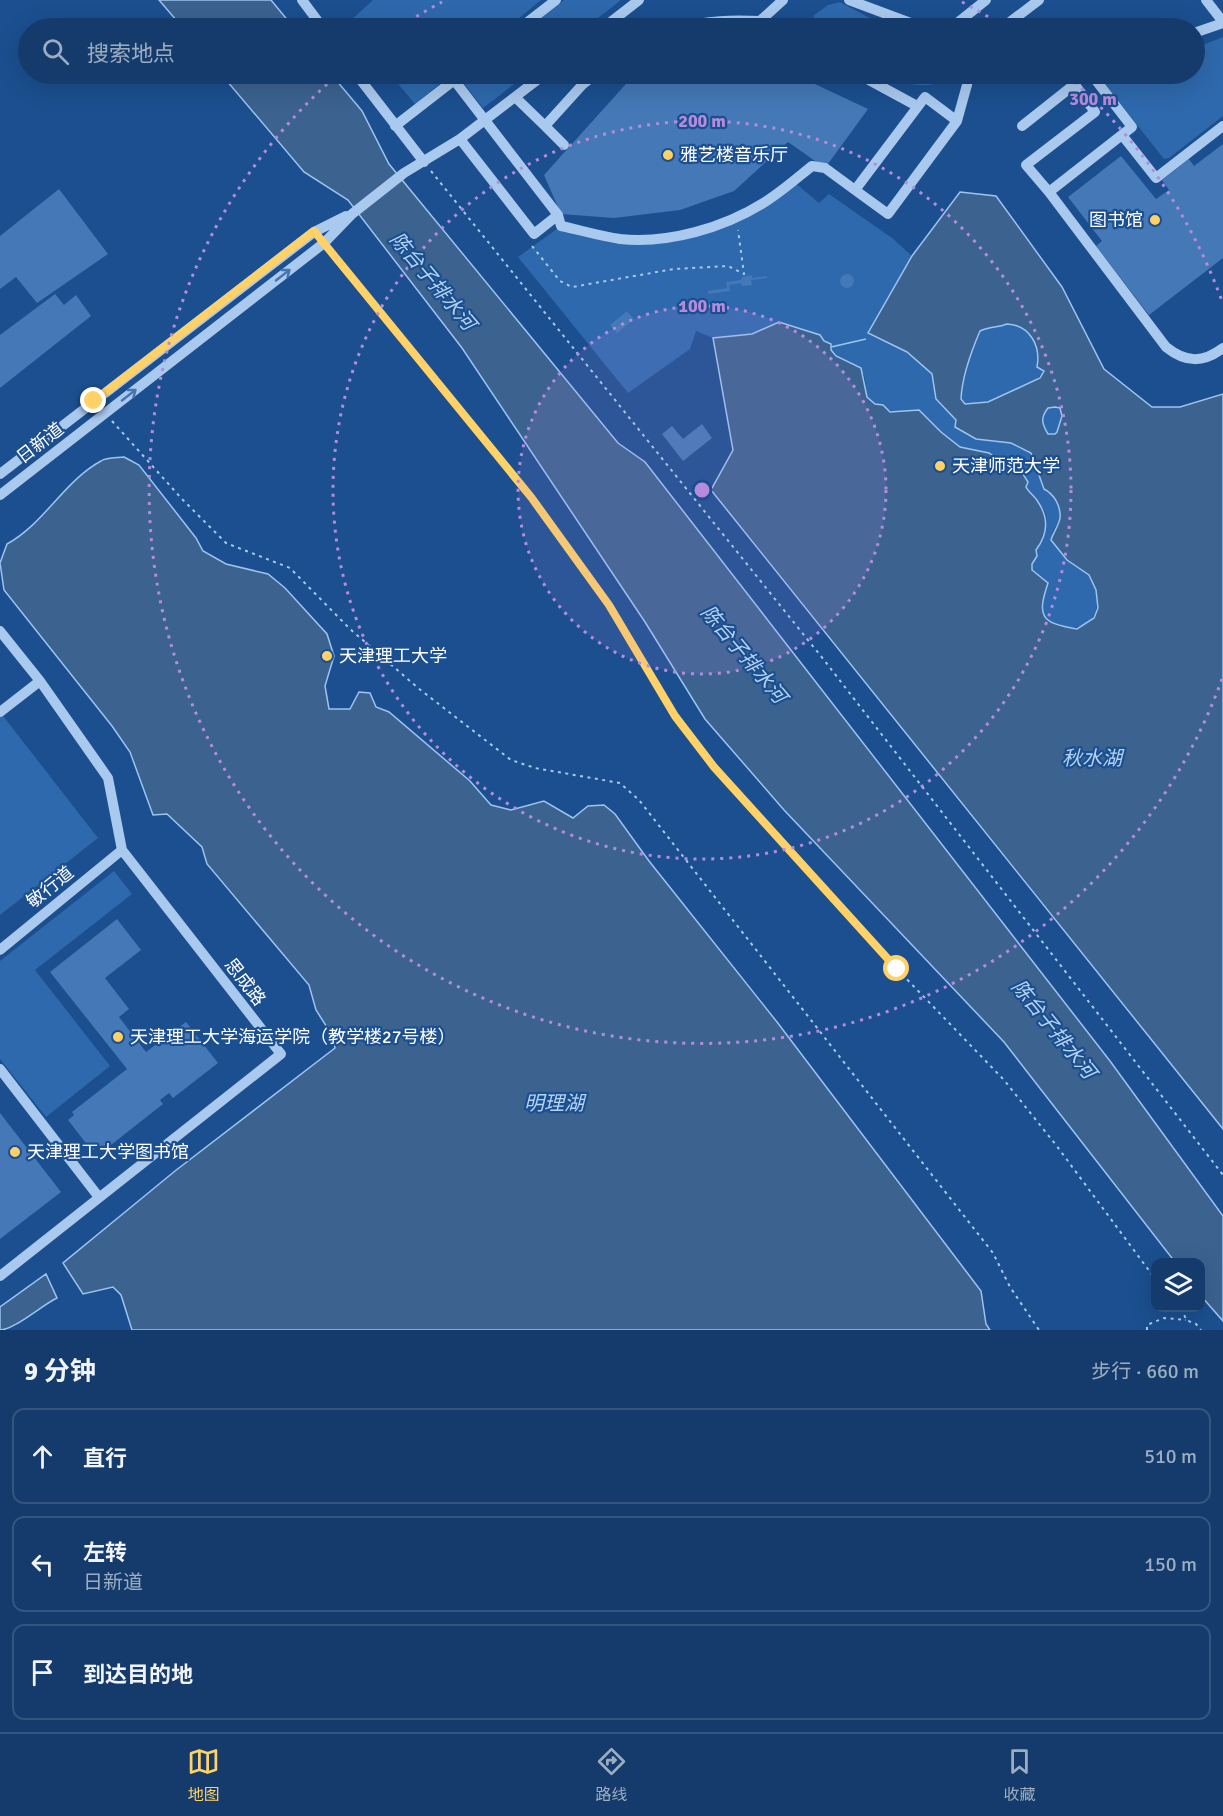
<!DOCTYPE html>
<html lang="zh">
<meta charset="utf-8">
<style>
:root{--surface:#143b6b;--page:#214673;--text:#f1f3f6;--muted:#9dadc1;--line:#33557e;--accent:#ffd166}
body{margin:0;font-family:Signika,"Noto Sans SC",sans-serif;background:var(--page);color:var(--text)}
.controls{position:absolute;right:18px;bottom:18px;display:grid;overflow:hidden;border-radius:12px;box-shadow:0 6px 24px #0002}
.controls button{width:54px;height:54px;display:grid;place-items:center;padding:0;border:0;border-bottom:2px solid var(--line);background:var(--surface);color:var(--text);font:30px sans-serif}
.stop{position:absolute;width:18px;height:18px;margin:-14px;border:4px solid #ffd166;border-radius:50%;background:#fff}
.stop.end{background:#ffd166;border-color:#fff;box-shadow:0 2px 6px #0008}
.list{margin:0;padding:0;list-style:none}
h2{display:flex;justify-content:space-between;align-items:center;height:78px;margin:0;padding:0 24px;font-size:26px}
h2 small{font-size:20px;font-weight:400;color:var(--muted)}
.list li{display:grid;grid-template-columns:39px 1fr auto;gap:18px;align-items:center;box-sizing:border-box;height:96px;margin:0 12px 12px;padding:0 12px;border:2px solid var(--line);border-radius:12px}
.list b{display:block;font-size:22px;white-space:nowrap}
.list p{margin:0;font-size:20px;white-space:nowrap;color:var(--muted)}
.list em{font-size:20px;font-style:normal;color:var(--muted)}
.icon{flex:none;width:33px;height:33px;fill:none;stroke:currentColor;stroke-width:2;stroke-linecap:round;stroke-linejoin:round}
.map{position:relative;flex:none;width:1223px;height:1330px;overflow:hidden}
.search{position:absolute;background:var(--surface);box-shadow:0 6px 24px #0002;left:18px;right:18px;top:18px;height:66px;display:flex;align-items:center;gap:15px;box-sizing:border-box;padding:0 21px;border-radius:33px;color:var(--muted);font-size:22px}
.sheet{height:402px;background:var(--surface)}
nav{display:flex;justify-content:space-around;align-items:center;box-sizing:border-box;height:84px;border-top:2px solid var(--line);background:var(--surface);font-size:16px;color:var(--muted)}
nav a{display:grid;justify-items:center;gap:3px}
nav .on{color:var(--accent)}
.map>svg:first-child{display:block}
.green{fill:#2e69ad}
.water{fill:#3c6290;stroke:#9cc4f0;stroke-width:1.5;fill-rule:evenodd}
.building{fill:#4478b7}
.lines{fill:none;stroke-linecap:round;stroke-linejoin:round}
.path{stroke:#a9c9ee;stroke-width:2;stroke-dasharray:3 4.5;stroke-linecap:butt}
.minor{stroke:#a9c9ee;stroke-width:10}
.oneway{stroke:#4674ac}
.route{stroke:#ffd166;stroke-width:8}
.ring{fill:none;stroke:#b68bdc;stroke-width:3;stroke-dasharray:3 6}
.poi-dot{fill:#ffd166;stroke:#1b4f8f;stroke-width:2}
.labels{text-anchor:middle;stroke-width:4.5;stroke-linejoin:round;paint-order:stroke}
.poi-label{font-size:18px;fill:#fff;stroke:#1b4f8f;text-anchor:start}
.street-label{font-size:18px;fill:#fff;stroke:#1b4f8f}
.water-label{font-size:20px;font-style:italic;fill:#b5d3f5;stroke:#1b4f8f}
.centre{fill:#b68bdc;stroke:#1b4f8f;stroke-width:3}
.ring-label{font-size:18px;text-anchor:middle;font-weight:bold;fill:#b68bdc;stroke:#1b4f8f;stroke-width:4.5;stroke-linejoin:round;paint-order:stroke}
</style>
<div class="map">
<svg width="1223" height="1330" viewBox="0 0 1223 1330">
<rect width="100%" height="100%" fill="#1b4f8f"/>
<path class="green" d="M373,0H541L507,28H353L348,23Z
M564,0H621L585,28H528Z
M840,2L888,28H825L813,16L828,5Z
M1223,37V116L1169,158L1164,159L1097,74H1194L1195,48Z
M390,74H452L415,104Z
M470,74H527L483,108L461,80Z
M881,74H953C934,93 903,84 881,74Z
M793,181L819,203L829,194L892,238L912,256L869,333L907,352L932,374L936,399L976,439L1011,443L1031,453L1039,475L1059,506L1060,519L1053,531L1051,540C1059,550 1068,558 1078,566C1081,569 1086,572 1089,575C1094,581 1096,590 1097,597C1101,637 1048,634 1042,610C1039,601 1045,592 1048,583L1032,570C1031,552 1054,526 1044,510C1039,501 1031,496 1026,487L1028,482L1020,469L1010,463L999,460L989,453L960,447L941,432L919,410C904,411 876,415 868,397C864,389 868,378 861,371C853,361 840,360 831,351L830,344L779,322L752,334L713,338L696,331L690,349L628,393L518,257L561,226L620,239L711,228Z
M1007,324C1030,325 1041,345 1037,367L1044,371C1036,384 1005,397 990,401C982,404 973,403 965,404L961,399C962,376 971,352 980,331C990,326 997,328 1007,324Z
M1055,407L1060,408L1062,416L1057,432L1055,434H1048C1042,424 1040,418 1048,408Z
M0,712L98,838L0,915Z
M114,871L132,894L35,970L110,1066L46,1117L0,1059V961Z"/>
<path class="water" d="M159,0H271L294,28H183Z
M221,74H331L362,111L389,164L618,443L645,462L1110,1061L1223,1216V1321L1201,1296L1200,1262H1175L1004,1042L784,810L705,719L645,622L462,348L348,200L304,172Z
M960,192L996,196L1062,287L1104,369L1152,407H1180L1223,394V1129L711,490L733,450L713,338L752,334L779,322L820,335L824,341L831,344V347L866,339L831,347V350L836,356L861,368L867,397L875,404L883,405L890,412L919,410L941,432L960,447L989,453L999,460L1010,463L1020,469L1028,482L1026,487C1029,493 1035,496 1038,502C1049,518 1048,534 1036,550L1037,556L1032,564V570L1048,583C1037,616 1040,623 1077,629L1094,618L1098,608L1096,590L1089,575L1067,560L1051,540C1053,533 1059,525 1060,518C1061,506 1054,494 1044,489L1031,453L1011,443L976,439L955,427L956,420L936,399L932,374L907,352L868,333L912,256ZM1007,324C1030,325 1041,346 1037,367L1044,371L1040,378L988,402L965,404L961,399C962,376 971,352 980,331C990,326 997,328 1007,324ZM1055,407L1060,408L1062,416L1057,432L1055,434H1048C1042,424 1040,418 1048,408Z
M124,457L139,465L196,538L203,551L226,564L268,574L285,588L327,634L334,656L325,686L329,709H350L359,692L370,693L376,707L389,712L470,781L491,805L511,810L544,801L573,818L588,806L604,805L615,814L649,861L777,1022L981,1291L986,1324L990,1330H132L121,1295L113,1287L83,1294L63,1263L175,1171L335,1048L332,1035L316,1010L309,985L207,864L202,847L167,814L153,815L130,752L112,726L4,590L0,563L7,544C44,524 64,481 101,461C107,457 117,458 124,457Z
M46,1274L57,1298C42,1305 14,1330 0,1330V1307Z"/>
<path class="building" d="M639,74H801L800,77L868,109L825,168L788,142L734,191L680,210L614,218L561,214L544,175L634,75Z
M1223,144V258L1149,315L1096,246L1102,241L1068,197L1121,156L1156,199L1169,190L1162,180L1189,159L1194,166Z
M59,189L108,254L37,303L16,277L0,289V236Z
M840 281a7 7 0 1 1 14 0a7 7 0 1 1-14 0Z
M752,275V278L767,276V278L751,280L752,285L742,286L741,283L729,285L730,291L708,294V291L727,288L726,282L741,280L742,277Z
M55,294L64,305L76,295L91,316L0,388V335Z
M627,311L634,319L617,333L610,325Z
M702,424L712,438L683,461L662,434L672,426L683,439Z
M117,919L141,950L105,978L129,1009L119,1017L146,1052L186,1022L218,1063L173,1098L169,1093L160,1100L163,1104L102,1152L97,1146L92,1151L68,1120L74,1115L72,1112L127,1069L50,972Z
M0,1113L61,1192L0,1239Z"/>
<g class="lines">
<path class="path" d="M431,171L824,660L1223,1175
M532,246L560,281L572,287L674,269L728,266L744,274L738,230
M331,252L531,497L609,605L675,715L714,767L897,969L1004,1080L1056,1145L1156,1280
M112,421L182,499L226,543L290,568L350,629L418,688L511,760L535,768L620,783L639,800L993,1253L1010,1287L1039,1330
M1182,1308L1186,1320L1196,1324L1201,1330
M1147,1330V1325L1164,1318L1186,1320"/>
<path class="minor" d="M302,0L323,28
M849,0L924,28
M1206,0L1223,22
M520,28L556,0
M603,28L639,0
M680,28C707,20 733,20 760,21L783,0
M951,28L986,0
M1002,28L1039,0
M1194,33L1223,23
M356,74L424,162
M858,74L917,106
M1091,74L1132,127L1049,192L1166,347C1186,363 1203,363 1223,348
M454,80L558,215L534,234L460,139
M515,97L545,126L583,84L596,74
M957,121L925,97L855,190L888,214L957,121L970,74
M395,126L462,74
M545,126L564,145
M1022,126L1075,84
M1122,135L1156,178L1223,126
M1049,192L1026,165L1095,112L1067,74
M558,215L561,226C580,230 600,236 620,239C668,244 724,228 765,202C781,192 797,178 812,166L825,168L855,190
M0,474L314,232L346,216
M0,495L324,243L352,214L404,173L460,139L545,74
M0,631L40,681L108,778L122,850L281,1054L0,1276
M0,712L40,681
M0,950L122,850
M0,1069L98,1196"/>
</g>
<defs><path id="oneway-shaft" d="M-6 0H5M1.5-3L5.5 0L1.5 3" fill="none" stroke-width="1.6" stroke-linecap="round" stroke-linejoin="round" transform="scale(1.5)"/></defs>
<g class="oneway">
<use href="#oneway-shaft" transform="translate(283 275) rotate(-38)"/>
<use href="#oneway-shaft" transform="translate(129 395) rotate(-38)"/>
</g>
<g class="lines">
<path class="route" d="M94,401L314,231L531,497L609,605L675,716L714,767L897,969"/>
</g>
<circle cx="702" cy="490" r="184" fill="#b68bdc" fill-opacity=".12"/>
<g class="ring">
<circle cx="702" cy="490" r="184"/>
<circle cx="702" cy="490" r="369"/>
<path d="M1222 679A553 553 0 1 1 336 76M401 26A553 553 0 0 1 442 2M962 2A553 553 0 0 1 1003 26M1068 76A553 553 0 0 1 1222 301"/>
</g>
<g class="poi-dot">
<circle cx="668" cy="155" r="6"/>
<circle cx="1155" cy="220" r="6"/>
<circle cx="940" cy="466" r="6"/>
<circle cx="327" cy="656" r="6"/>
<circle cx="118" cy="1037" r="6"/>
<circle cx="15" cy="1152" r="6"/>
</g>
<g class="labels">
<g class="poi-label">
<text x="680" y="161">雅艺楼音乐厅</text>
<text x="1143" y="226" text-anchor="end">图书馆</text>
<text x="952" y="472">天津师范大学</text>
<text x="339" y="662">天津理工大学</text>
<text x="130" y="1043">天津理工大学海运学院（教学楼27号楼）</text>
<text x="27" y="1158">天津理工大学图书馆</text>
</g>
<g class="street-label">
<text transform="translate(40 443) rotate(-38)" y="6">日新道</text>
<text transform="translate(50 887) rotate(-39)" y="6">敏行道</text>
<text transform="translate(245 982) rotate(52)" y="6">思成路</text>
</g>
<g class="water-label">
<text transform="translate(433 281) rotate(50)" y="7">陈台子排水河</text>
<text transform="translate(744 654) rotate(50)" y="7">陈台子排水河</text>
<text x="1092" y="765">秋水湖</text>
<text transform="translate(1054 1029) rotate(51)" y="7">陈台子排水河</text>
<text x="554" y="1110">明理湖</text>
</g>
</g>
<circle cx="702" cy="490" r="9" class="centre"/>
<g class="ring-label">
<text x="1093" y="105">300 m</text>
<text x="702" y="127">200 m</text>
<text x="702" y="312">100 m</text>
</g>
</svg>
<div class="controls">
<button><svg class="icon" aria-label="layers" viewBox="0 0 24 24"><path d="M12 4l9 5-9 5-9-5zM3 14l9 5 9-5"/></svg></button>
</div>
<div class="stop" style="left:897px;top:969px"></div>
<div class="stop end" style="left:94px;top:401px"></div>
<div class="search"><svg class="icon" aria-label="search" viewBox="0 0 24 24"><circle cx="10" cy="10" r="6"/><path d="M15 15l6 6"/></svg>搜索地点</div>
</div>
<section class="sheet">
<h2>9 分钟<small>步行 · 660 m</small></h2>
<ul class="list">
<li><svg class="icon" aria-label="ahead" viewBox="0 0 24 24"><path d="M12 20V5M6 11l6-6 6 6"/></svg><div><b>直行</b></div><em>510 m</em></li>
<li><svg class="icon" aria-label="left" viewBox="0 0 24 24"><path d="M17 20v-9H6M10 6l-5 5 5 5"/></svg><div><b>左转</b><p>日新道</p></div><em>150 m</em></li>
<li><svg class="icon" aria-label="arrive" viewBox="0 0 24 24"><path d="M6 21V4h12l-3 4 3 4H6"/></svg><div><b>到达目的地</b></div></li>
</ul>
</section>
<nav>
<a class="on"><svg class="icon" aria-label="map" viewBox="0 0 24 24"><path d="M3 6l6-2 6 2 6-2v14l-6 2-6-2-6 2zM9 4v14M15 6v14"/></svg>地图</a>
<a><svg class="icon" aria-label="directions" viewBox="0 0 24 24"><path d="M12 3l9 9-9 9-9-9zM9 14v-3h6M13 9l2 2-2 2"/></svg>路线</a>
<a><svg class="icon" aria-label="saved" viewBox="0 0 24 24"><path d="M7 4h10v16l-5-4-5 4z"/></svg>收藏</a>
</nav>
